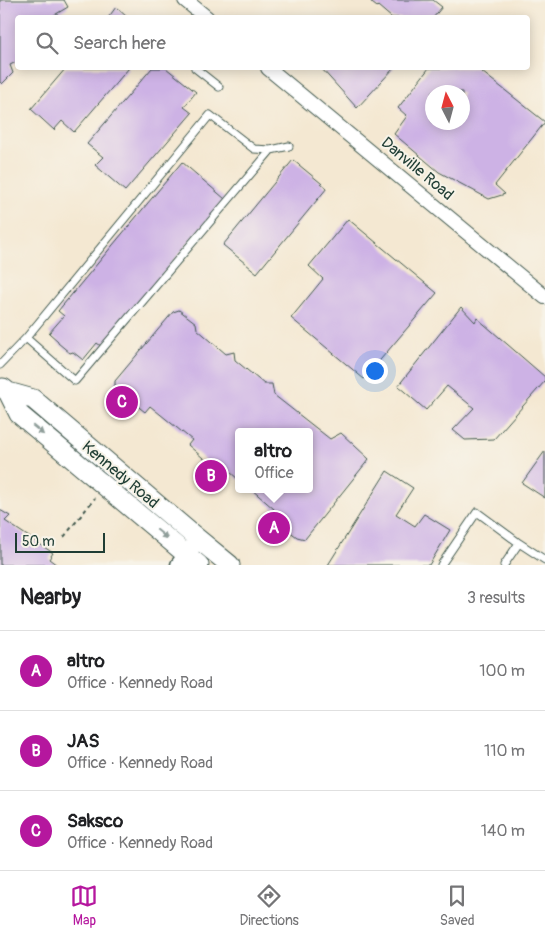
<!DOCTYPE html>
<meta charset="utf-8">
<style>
:root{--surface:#fff;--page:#f2f2f2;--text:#202124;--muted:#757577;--line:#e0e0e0;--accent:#b5179e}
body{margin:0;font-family:Pangolin,sans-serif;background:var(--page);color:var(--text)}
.compass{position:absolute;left:425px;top:85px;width:45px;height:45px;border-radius:50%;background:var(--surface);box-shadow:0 2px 12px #0003;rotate:354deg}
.scale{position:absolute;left:15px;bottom:12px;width:90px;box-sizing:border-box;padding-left:5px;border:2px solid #1f3d34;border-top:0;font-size:14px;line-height:18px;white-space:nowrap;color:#1f3d34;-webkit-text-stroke:4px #f7f3e8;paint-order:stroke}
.you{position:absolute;left:374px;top:370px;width:18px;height:18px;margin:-12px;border:4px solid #fff;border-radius:50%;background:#1a73e8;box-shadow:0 0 0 8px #1a73e833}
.badge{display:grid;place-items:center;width:32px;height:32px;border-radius:50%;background:var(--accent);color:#fff;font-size:16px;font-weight:700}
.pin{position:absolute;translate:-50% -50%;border:2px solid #fff;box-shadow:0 1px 5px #0006}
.popup{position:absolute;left:235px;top:428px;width:78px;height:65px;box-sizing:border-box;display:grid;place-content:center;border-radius:5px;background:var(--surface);filter:drop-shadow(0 1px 4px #0005);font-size:16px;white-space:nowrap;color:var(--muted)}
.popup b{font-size:19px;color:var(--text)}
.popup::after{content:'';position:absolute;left:50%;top:100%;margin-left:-10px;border:10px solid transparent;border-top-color:var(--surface)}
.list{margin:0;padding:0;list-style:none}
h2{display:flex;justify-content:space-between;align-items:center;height:65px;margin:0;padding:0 20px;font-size:21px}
h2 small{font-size:16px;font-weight:400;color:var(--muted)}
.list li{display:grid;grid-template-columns:32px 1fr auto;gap:15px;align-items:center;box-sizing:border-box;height:80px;padding:0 20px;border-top:1px solid var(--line)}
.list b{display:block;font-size:19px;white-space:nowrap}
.list p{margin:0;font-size:16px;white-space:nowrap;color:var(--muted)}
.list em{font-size:16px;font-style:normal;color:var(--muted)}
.icon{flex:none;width:28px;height:28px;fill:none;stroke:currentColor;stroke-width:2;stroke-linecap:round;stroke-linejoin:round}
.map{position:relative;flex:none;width:545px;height:565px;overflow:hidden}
.search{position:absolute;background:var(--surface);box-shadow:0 2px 12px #0003;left:15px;right:15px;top:15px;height:55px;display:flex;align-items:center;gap:12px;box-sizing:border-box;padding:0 18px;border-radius:5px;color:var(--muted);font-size:19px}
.sheet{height:305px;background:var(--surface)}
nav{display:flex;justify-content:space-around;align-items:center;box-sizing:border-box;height:70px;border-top:1px solid var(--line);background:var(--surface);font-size:14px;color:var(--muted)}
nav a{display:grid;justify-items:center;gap:2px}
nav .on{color:var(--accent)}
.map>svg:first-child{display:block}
.building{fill:#cdb2e5;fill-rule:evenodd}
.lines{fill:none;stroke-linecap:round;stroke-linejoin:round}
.service-casing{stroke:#3f574c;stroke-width:9}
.minor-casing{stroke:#3f574c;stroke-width:16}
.tertiary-casing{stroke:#3f574c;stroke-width:19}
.secondary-casing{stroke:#3f574c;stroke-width:21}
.path{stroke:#3f574c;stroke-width:2;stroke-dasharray:4 4;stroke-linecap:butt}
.service{stroke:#fff;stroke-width:7}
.minor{stroke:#fff;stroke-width:14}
.tertiary{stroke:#fff;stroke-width:16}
.secondary{stroke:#fff;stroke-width:19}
.oneway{fill:#8f9e9a}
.labels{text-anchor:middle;stroke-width:4;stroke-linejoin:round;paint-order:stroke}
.street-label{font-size:16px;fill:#1f3d34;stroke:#f7f3e8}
</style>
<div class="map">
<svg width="545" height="565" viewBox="0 0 545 565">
<rect width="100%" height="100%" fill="#f7f3e8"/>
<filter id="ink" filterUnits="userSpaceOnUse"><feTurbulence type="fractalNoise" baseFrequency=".02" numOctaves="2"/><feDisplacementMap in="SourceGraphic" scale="10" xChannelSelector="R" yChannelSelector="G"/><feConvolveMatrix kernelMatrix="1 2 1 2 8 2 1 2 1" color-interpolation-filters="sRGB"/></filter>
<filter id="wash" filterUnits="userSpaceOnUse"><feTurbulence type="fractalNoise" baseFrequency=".0096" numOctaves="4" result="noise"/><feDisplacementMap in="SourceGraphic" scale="20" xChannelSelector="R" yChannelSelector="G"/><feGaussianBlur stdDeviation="1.12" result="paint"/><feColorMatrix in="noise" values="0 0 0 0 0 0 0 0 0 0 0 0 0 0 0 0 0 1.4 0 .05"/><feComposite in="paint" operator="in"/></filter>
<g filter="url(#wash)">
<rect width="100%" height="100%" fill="#f4e8d2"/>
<g id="blocks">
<path class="building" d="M0,0H64L68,7L51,17L52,18H18V61L10,65L13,73L2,84L0,82Z
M371,0H433L442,7L433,18H392L378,6L377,7L372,3Z
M116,7L128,18H108Z
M66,68H129L74,132L62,121L54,130L31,109Z
M152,68H166L196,92L184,107L192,113L125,191L95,165L103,157L87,144Z
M321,68H394L357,108Z
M429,68H477L545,122L495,185L505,194L489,199L439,172L394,134L407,116L398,108ZM432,92H462V122H432Z
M293,160L327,188L257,273L223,245Z
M182,162L225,199L102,347L97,343L83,360L73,352L70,353L58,343V341L49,333L64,316L58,311Z
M348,219L437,293L364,379L291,318L323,279L309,266Z
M461,307L475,322L477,318L545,377V381L494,439L465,440L453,430L474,408L447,386L426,410L398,386Z
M179,310L196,323L197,329L226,354L234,352L235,360L264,384H272L274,395L330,439L341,433L369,459L305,539L297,537L268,515L274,509L251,489H309V432H239V480L230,472L225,477L188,445L192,440L150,406L145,412L115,388V381L173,312Z
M545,451V498L522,483Z
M387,471L413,488L396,514L415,526L424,514L450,530L429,565H328Z
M0,510L10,516L5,521L53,553L49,559L57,565H0Z"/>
</g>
</g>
<g filter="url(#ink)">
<use href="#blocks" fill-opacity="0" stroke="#3f574c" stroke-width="1"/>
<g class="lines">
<g class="service-casing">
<path id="service" d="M195,68L219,87
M26,338L75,381L271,150
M0,365L26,338L210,115L254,149L271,150L289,146
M519,543L545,560
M441,565L477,512L519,543L504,565"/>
</g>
<g class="minor-casing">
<path id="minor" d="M185,0L207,18
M268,68L545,297"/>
</g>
<g class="tertiary-casing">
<path id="tertiary" d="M179,565L198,539"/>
</g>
<g class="secondary-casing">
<path id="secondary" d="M3,388L8,392L19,414L199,565
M8,392L33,399L192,534L230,565"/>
</g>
<path class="path" d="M64,537L95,498"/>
<use href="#service" class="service"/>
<use href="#minor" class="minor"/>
<use href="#tertiary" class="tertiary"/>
<use href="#secondary" class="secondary"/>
</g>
<defs><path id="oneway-solid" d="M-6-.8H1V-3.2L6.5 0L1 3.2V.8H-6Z" transform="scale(1.25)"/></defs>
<g class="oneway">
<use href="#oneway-solid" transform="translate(38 430) rotate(40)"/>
<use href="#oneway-solid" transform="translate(162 534) rotate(40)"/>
</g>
</g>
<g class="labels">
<g class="street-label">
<text transform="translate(418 168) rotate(40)" y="6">Danville Road</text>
<text transform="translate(121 474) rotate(40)" y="6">Kennedy Road</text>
</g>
</g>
</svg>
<svg class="compass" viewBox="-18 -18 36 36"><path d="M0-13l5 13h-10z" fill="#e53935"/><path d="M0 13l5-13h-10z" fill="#757577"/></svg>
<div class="scale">50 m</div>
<div class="you"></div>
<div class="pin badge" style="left:274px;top:528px">A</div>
<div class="popup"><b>altro</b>Office</div>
<div class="pin badge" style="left:211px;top:476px">B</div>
<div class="pin badge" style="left:122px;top:402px">C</div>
<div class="search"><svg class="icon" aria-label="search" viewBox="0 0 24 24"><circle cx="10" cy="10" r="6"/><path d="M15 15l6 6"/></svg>Search here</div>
</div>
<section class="sheet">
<h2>Nearby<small>3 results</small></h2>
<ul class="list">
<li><span class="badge">A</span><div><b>altro</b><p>Office · Kennedy Road</p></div><em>100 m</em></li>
<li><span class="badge">B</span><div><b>JAS</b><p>Office · Kennedy Road</p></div><em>110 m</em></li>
<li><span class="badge">C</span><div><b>Saksco</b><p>Office · Kennedy Road</p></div><em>140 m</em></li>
</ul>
</section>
<nav>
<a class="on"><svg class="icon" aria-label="map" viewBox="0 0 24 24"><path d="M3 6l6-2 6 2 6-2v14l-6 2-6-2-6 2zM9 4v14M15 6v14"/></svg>Map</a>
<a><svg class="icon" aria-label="directions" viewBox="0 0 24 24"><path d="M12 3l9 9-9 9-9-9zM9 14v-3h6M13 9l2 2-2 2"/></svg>Directions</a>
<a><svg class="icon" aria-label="saved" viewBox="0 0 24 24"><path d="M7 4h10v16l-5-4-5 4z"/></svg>Saved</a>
</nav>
